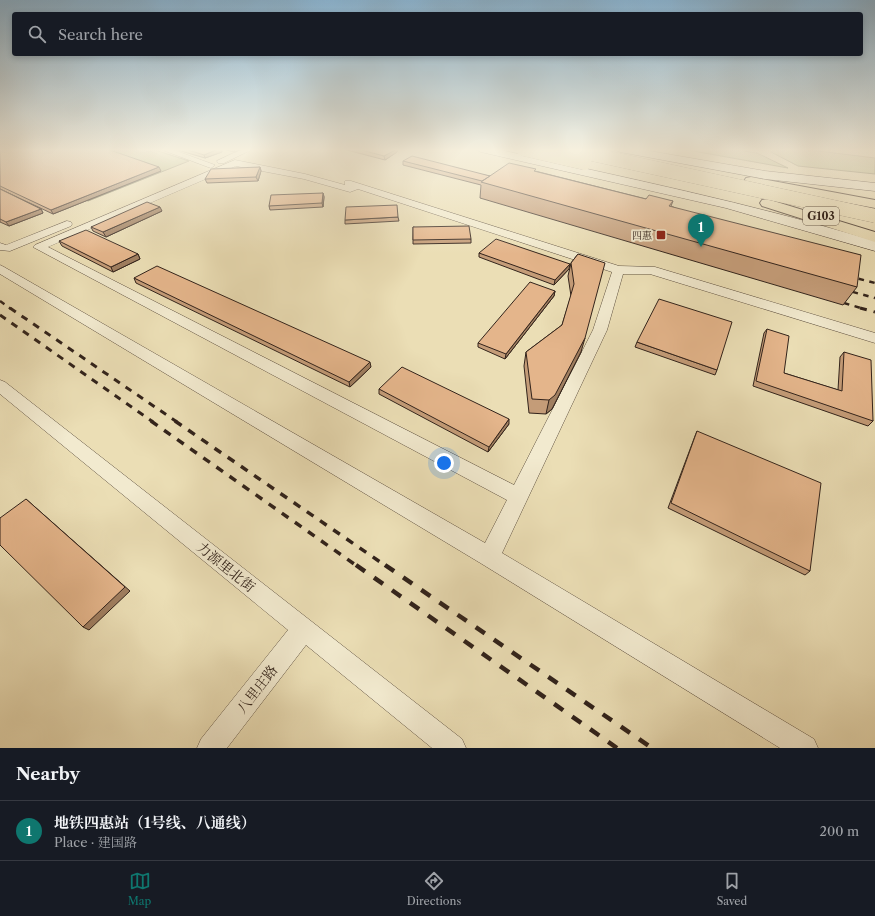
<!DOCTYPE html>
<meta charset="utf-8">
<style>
:root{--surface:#171b24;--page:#20242c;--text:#f1f3f6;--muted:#9ea1a6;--line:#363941;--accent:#0f766e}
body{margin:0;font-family:"Libre Caslon Text","Noto Serif SC",serif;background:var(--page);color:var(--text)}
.you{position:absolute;left:444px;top:463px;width:14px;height:14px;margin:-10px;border:3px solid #fff;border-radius:50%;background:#1a73e8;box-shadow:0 0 0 6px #1a73e833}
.badge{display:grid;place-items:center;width:26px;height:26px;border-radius:50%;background:var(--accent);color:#fff;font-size:13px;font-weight:700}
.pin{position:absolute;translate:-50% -33px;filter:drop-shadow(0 1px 2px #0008)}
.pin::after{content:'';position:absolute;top:21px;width:14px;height:12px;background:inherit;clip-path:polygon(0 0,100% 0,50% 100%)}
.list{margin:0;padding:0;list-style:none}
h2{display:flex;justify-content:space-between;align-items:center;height:52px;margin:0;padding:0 16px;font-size:17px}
h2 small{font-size:13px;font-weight:400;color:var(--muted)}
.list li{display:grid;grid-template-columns:26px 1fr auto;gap:12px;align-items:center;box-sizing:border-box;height:60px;padding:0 16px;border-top:1px solid var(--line)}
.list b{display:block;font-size:15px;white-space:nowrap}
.list p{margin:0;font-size:13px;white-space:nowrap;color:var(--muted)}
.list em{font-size:13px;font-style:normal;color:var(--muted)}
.icon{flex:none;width:22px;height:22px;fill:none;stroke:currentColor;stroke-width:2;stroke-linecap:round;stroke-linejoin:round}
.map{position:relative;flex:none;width:875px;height:748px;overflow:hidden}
.search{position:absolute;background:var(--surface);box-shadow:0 2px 6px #0003;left:12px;right:12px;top:12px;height:44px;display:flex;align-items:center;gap:10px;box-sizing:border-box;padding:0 14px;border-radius:4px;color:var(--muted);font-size:15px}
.sheet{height:112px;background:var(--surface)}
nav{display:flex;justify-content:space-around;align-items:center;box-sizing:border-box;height:56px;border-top:1px solid var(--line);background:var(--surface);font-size:11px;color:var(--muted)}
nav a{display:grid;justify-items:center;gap:2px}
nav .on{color:var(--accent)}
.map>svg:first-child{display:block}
.green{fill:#bbc08b;stroke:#767253}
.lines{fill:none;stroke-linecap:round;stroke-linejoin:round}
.street-casing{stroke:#605242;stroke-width:1}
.secondary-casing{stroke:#32231b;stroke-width:1}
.highway-casing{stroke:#32231b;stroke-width:2}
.street{fill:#f2eacf;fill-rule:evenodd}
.secondary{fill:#f2eacf;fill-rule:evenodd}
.highway{fill:#ebdeb5;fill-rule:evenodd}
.rail-far3{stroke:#32231b;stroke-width:2.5;stroke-dasharray:5.5 5.5;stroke-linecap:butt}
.rail-far2{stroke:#32231b;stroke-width:3;stroke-dasharray:7 7;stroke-linecap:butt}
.rail-far1{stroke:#32231b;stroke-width:3.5;stroke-dasharray:8 8;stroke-linecap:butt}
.rail{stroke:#32231b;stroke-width:4.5;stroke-dasharray:11 11;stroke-linecap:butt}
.highway-bridge-casing{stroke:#32231b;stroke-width:14;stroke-linecap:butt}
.highway-bridge{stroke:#ebdeb5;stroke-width:14}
.wall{fill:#c49c78;stroke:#32231b}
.shaded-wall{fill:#a07f61;stroke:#32231b}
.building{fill:#e4b58b;stroke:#32231b}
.poi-dot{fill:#8f2418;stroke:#f2eacf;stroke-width:1.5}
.labels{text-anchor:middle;stroke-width:4;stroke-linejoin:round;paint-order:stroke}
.far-poi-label{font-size:10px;fill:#32231b;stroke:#f2eacf;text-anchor:end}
.shield{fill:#f2eacf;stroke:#6c5f51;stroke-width:1}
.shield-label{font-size:11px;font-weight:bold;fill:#32231b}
.near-street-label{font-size:14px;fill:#32231b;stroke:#f2eacf}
</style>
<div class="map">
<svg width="875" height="748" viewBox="0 0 875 748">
<rect width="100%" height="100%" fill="#ebdeb5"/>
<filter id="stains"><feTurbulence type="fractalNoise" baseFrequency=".005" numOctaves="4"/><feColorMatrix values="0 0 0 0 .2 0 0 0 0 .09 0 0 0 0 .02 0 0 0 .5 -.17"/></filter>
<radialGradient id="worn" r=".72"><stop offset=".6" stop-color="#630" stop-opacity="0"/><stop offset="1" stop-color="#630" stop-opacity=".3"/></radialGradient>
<path class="green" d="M74,149H152L189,161L88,201L14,169Z
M682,149H731L757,153L788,168Z
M772,149H802L875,158V174L798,166L771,152Z"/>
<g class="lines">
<g class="street-casing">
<path id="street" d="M160,149H171L215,165L211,168L208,167Z
M242,149H253L224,163H218L217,161Z
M235,160L305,174L345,185V181H351L619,266L655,267L875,333V343L650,274H623L607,330L502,553L814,739L818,748H780L482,564L0,274V265L4,267L485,543L507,500L33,247L35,245ZM236,166L304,179L350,192L358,189L612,272L593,330L514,485L48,247Z
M67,221L71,222L72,224L71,226L10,251L0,250V243L6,245Z
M0,380L5,382L462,739L466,748H432L306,645L227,748H197L201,739L288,630L0,394Z"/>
</g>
<g class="secondary-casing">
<path id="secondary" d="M475,149H496C623,177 750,203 875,241V251L726,208L481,152Z
M614,149H638L765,171L875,183V191L765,179L620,152Z"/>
</g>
<g class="highway-casing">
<path id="highway" d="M751,177L875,200V208L746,184L744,181L746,178Z
M767,199L875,232V242L762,206L760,203L762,200Z"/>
</g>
<use href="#street" class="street"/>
<use href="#secondary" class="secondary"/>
<use href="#highway" class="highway"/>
<path class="rail-far3" d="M848,276L875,283
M842,289L875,298
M0,301L11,309
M844,303L864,309"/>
<path class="rail-far2" d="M10,308L177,422
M860,308L875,312
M0,315L153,422"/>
<path class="rail-far1" d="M151,421L357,566
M175,421L386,566"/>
<path class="rail" d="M356,565L617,748
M385,565L652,748"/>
<g class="highway-bridge-casing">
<path id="highway-bridge" d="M523,149L584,163
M568,149L875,216"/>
</g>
<use href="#highway-bridge" class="highway-bridge"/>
</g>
<path class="wall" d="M0,149L161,171L53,214L0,189Z
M174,149H221L222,152L205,158Z
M226,149H242L235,152L226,150Z
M343,149H397V152L385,160Z
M403,161L490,176L535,171L646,199L673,201L671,206L857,287L843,305L480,198L481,185L403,165Z
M260,167L261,171L258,181L207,183L205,179Z
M0,189L41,209L43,213L9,226L0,222Z
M323,193L324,197L323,207L270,210L269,206Z
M162,211L106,237L93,231L91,227Z
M398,217L399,221L345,224V220Z
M413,227L471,239V243L413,244Z
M59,241L138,254L140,259L113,272L62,246Z
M479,253L569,269L554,285L479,257Z
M578,254L581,352L552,409L546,414L529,413L524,366L526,352L562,325L571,296L568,276L571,263Z
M134,278L371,367L350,387L136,283Z
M555,291L554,296L505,359L478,347V343Z
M767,329L784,373L838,390L840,357L844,352L873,421L868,426L753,386L764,333Z
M637,342L717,370L715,375L635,347Z
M379,389L509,424L488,452L379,394Z
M697,431L810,571L805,575L668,508L695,436Z"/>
<path class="shaded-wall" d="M218,149H221L222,152L205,158L204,155Z
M234,149H242L235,152Z
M397,149V152L385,160L384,156Z
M159,167L161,171L53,214L51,210Z
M260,167L261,171L258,181L256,177Z
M323,193L324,197L323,207L322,203Z
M160,207L162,211L106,237L103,232Z
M41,209L43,213L9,226L6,222Z
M138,254L140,259L113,272L111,267Z
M570,264L569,269L554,285L555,280Z
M555,291L554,296L505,359L506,354Z
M585,338L581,352L552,409L546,414L549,400Z
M370,362L371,367L350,387L349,382Z
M509,419V424L488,452L489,447Z
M26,499L130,591L89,630L83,627Z"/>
<path class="building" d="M0,149H107L159,167L51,210L0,186Z
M185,149H218L204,155Z
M358,149H397L384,156Z
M412,156L490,176L482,181L403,161Z
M509,163L536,169L534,171L646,199L649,195L673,201L669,206L861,255L857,287L481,182Z
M260,167L256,177L205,179L211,169Z
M0,189L41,209L6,222L0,219Z
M323,193L322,203L269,206L271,195Z
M147,202L160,207L103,232L91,227Z
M397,205L398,217L345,220L346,207Z
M469,226L471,239L413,240V227Z
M86,230L138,254L111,267L59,241Z
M496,239L570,264L555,280L479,253Z
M578,254L605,263L585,338L555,395L549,400L532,399L526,352L562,325L574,284L571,263Z
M157,266L370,362L349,382L134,278Z
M530,282L555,291L506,354L478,343Z
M659,299L732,322L717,370L637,342Z
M767,329L789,336L784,373L842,391L844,352L871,360L873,421L756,381Z
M402,367L509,419L489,447L379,389Z
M697,431L821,483L810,571L671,503Z
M26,499L125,587L83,627L0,545V518Z"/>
<linearGradient id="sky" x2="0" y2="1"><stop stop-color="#8ab6d5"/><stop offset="0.59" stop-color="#f6f0de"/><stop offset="1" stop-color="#f6f0de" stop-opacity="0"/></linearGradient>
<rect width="875" height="254" fill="url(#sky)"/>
<rect class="poi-dot" x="656" y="230" width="10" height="10" rx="2"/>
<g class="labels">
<g class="far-poi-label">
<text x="652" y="239">四惠</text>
</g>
<rect class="shield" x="803" y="207" width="36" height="18" rx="3"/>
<g class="shield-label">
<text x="821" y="220">G103</text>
</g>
<g class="near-street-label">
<text transform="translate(226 567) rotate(39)" y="5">力源里北街</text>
<text transform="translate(257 689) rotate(-52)" y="5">八里庄路</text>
</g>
</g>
<rect width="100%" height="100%" filter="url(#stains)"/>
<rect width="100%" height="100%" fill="url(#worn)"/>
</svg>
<div class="you"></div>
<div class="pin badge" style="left:701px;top:247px">1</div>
<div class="search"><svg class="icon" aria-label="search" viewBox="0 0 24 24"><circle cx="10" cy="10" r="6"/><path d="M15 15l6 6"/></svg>Search here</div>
</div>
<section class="sheet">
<h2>Nearby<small></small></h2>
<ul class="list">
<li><span class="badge">1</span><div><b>地铁四惠站（1号线、八通线）</b><p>Place · 建国路</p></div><em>200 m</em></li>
</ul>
</section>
<nav>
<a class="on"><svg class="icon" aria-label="map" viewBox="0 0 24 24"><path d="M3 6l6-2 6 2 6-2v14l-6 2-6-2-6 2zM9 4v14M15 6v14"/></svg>Map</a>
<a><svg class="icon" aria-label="directions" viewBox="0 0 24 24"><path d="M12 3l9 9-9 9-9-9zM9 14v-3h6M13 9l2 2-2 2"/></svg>Directions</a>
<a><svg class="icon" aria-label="saved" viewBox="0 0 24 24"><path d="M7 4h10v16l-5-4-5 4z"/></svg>Saved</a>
</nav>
